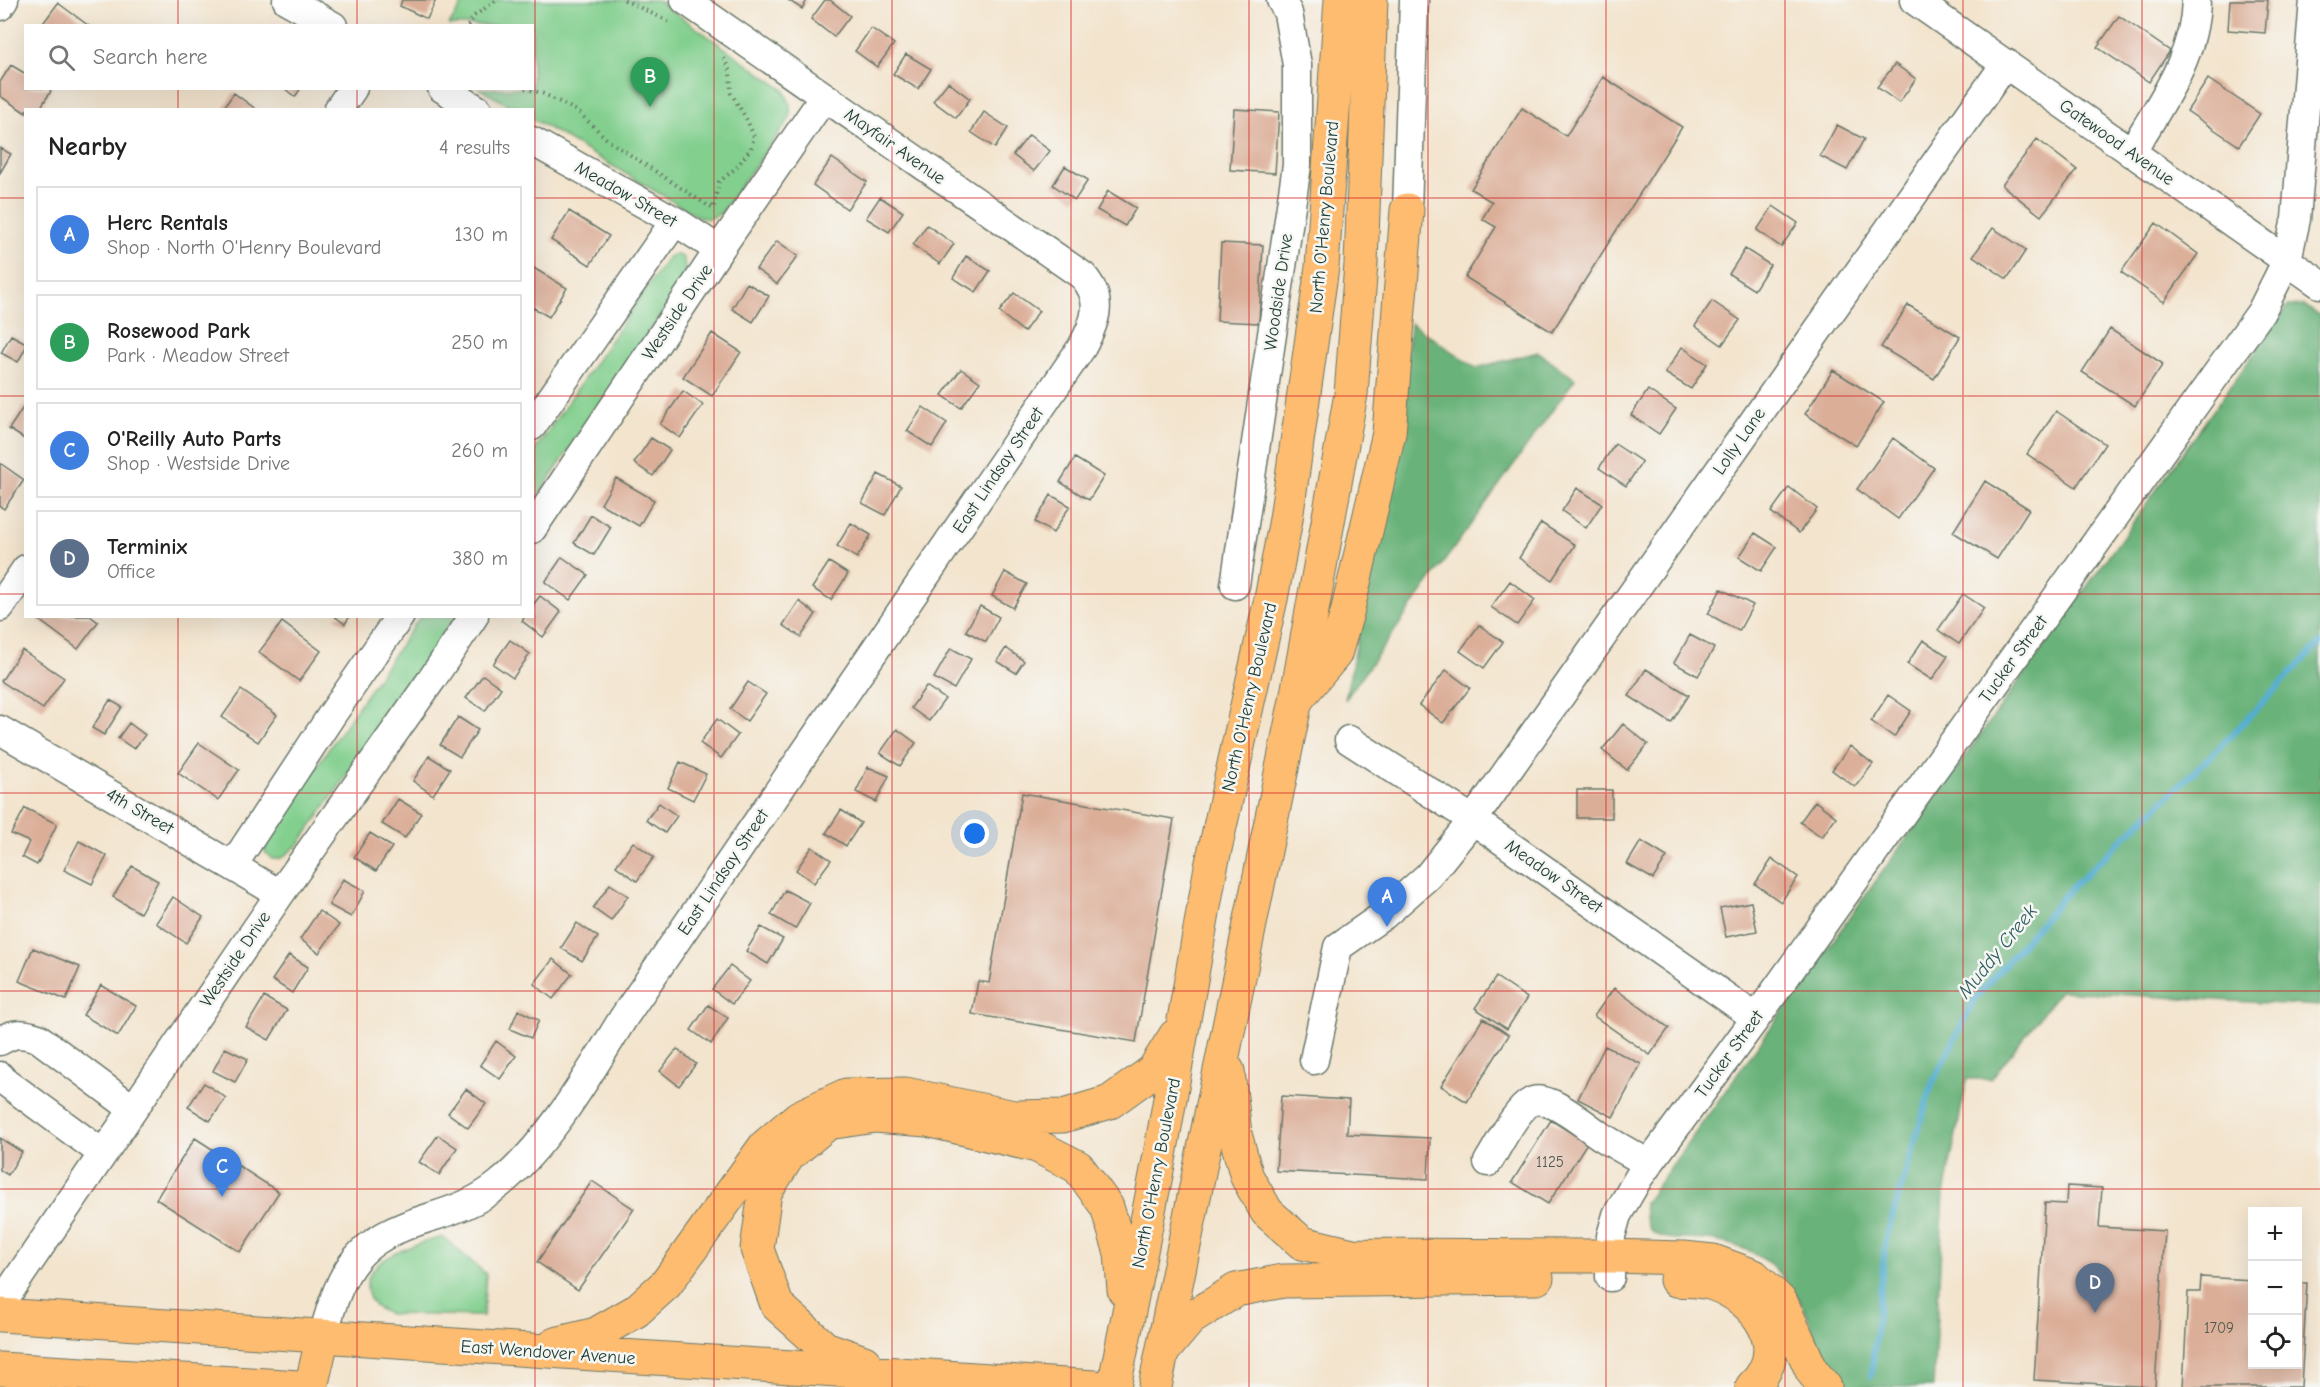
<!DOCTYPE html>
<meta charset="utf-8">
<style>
:root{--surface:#fff;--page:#f6f6f6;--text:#222;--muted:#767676;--line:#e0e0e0;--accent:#b45309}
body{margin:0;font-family:"Comic Neue",sans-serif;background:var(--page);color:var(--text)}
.controls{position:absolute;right:18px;bottom:18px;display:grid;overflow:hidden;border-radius:0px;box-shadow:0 6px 24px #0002}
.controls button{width:54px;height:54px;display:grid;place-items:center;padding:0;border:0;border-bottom:2px solid var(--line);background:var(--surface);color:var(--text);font:30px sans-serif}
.you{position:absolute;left:975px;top:834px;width:21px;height:21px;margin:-15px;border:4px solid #fff;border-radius:50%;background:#1a73e8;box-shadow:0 0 0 9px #1a73e833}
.badge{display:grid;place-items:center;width:39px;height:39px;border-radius:50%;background:var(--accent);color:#fff;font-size:20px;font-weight:700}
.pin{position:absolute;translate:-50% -50px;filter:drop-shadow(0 2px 3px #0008)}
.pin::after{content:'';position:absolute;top:32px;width:21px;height:18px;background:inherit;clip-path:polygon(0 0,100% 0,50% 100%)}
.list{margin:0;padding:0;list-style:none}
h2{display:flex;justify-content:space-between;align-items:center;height:78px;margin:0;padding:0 24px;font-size:26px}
h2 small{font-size:20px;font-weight:400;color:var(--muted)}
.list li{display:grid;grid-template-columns:39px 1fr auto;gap:18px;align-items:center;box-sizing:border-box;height:96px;margin:0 12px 12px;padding:0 12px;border:2px solid var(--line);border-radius:0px}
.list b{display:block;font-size:22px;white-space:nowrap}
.list p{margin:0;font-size:20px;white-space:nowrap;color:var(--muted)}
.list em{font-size:20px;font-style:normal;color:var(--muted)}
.icon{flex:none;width:33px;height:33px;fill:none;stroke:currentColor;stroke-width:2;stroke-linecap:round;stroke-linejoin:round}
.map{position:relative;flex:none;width:2320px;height:1387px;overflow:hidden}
.search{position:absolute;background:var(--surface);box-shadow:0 6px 24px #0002;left:24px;top:24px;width:510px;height:66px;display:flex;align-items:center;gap:15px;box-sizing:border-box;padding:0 21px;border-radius:0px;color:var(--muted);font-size:22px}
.panel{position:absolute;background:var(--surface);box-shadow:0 6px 24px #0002;left:24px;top:108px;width:510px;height:510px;border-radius:0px}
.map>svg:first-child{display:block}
.green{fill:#82cf8e;stroke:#508661;stroke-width:1.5}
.forest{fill:#69b279;stroke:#447856;stroke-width:1.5}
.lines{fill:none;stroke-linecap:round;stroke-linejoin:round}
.stream{stroke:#53add1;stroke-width:6}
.building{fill:#dbae98}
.minor-casing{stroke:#69776a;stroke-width:31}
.major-casing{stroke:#69776a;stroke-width:35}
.highway-casing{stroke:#69776a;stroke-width:35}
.path{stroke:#69776a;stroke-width:4;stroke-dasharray:1.5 4.5;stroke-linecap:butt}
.minor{stroke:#fff;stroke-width:28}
.major{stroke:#fdbc70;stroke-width:33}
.highway{stroke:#fdbc70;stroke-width:33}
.grid{fill:none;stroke:#d62828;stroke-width:1.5;stroke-opacity:0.55}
.labels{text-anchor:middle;stroke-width:5;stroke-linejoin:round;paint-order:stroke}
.number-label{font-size:15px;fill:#4e594d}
.street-label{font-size:18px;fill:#1f3d34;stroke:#f6f6f2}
.water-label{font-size:20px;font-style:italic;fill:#2f5f63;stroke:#f6f6f2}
</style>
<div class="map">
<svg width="2320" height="1387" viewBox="0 0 2320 1387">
<rect width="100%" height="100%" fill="#f6f6f2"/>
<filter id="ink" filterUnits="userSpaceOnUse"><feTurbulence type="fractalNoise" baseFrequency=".0167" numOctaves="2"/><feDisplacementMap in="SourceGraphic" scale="12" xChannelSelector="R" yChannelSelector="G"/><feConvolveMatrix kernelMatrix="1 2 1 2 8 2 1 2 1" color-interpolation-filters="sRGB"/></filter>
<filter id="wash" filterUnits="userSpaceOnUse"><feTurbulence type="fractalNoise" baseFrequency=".008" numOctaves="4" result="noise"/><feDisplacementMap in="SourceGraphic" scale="24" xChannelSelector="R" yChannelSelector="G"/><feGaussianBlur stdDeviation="1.35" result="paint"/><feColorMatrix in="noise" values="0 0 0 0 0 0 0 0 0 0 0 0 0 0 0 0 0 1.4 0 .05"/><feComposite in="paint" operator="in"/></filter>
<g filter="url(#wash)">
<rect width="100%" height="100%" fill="#f3e4cd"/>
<path class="green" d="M465,0H657L784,90L790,104V118L721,213L709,219L699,217L533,119L532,110L516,109L480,89L532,88V26L449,25Z
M675,254L684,258L685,271L679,288L533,503V453L668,257Z
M420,617H455L300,843L282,858L272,859L265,852V841Z
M443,1237L486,1274L483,1316L390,1314C379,1310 371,1306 368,1293C358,1259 420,1243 443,1237Z"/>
<path class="forest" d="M2303,305L2320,316V1006L2060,991L1991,1079H1967L1944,1194L1933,1387H1845C1822,1372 1817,1339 1807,1315C1797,1292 1774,1262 1750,1251C1738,1246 1719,1241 1706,1240C1675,1237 1640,1247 1645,1203L2288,306Z
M1411,323L1476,368L1538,352L1575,379L1345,700L1389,486Z"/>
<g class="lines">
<path class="stream" d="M1871,1376L1886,1239L1932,1084L1974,1000L2069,890L2218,749L2320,643"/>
</g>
<g id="blocks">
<path class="building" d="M402,0H436L427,19L400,6Z
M788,0H807L802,9Z
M825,0H830L850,16L834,37L811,19Z
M2230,0H2268L2265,33L2228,30Z
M58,3L89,26H41Z
M2119,16L2170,51L2149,82L2097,47Z
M871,28L894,44L877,67L855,51Z
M906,54L931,69L918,89L893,74Z
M1895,64L1916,79L1899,103L1877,87Z
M11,65L26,74V88H48L51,91L39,110H26V113L0,96V82Z
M1603,77L1682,127L1552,332L1465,277L1496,227L1482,219L1492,202L1471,189L1522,108L1566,136Z
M2208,79L2260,114L2239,146L2187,111Z
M948,82L970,99L956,118L933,101Z
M284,88H301L295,97Z
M234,93L257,110H222Z
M1234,109L1279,112L1275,173L1230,170Z
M984,112L1008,128L995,148L971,132Z
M1837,125L1864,139L1847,170L1820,156Z
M1029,135L1050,151L1034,171L1013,155Z
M2037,139L2077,170L2041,216L2002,185Z
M0,148L11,154L0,173Z
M832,158L867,182L847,209L813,185Z
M1065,166L1088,180L1075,200L1053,185Z
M1108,191L1136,208L1125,226L1097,210Z
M880,197L903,212L889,232L866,218Z
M1773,206L1798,223L1781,247L1757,230Z
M569,211L609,236L590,265L551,240Z
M2156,223L2198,254L2164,302L2121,272Z
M927,225L954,244L940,264L913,245Z
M1993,228L2026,250L2007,279L1973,256Z
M777,241L798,256L777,284L756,269Z
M1221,243L1263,245L1259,323L1217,321Z
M1745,249L1770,265L1754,290L1729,274Z
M966,256L990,271L976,292L953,278Z
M532,267L567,288L549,317L532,307Z
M747,283L769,296L753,322L732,309Z
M1014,293L1039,311L1024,332L999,312Z
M1712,301L1740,320L1722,345L1695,326Z
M1908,305L1960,337L1934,379L1881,347Z
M2110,329L2163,364L2135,406L2082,372Z
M712,333L741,352L712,396L683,377Z
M11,335L26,343V347L18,362L1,353Z
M1682,347L1707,364L1691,389L1665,373Z
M961,369L980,382L961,408L942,395Z
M1833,370L1884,402L1856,446L1805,414Z
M1648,390L1676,409L1659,434L1631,415Z
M683,391L703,405L680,438L660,424Z
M26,403V440L9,429Z
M923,407L947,423L932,447L907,431Z
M2056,411L2105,444L2076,487L2027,454Z
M651,438L670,450L653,476L634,463Z
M1893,438L1934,468L1898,519L1857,489Z
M1615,444L1642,462L1626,486L1599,468Z
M1075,458L1104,476L1089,500L1060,482Z
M0,463L24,480L4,509L0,506Z
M878,474L901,486L885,515L862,503Z
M616,478L654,500L639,526L601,504Z
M1985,481L2029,509L1997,559L1953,532Z
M1789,487L1817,509L1799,533L1771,512Z
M1577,488L1602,504L1586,528L1562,511Z
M1051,495L1070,506L1053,533L1035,522Z
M591,515L611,527L594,555L574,543Z
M851,523L871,535L857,558L837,546Z
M1541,523L1575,545L1552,580L1519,558Z
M1755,533L1777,547L1761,571L1739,557Z
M562,557L588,575L570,600L545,582Z
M829,562L848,574L831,600L812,588Z
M1005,572L1027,584L1013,608L992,596Z
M1510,581L1535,600L1517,625L1491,607Z
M1721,589L1753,605L1739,631L1708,614Z
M1963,594L1984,608L1959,644L1938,630Z
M540,596L561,612L543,637L522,621L525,616H532V606Z
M799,601L816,614L801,637L783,625Z
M980,606L999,617L986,642L966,631Z
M41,616H90L98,622L78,649L39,620Z
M334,616H350L345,624Z
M282,622L321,651L299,681L259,652Z
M1479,625L1503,642L1484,668L1460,651Z
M1690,635L1714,648L1698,676L1674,663Z
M510,640L530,654L513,678L493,664Z
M1923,640L1948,656L1932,680L1907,664Z
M951,648L971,659L954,689L934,678Z
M1006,648L1024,661L1016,673L997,661Z
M22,650L64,678L43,709L1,681Z
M1646,669L1689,695L1671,723L1629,696Z
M1446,670L1470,688L1443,723L1419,705Z
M483,675L501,688L485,711L466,698Z
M748,682L766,694L747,721L730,709Z
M926,686L945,699L929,721L911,708Z
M241,690L277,715L258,742L222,717Z
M1888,695L1911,711L1894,737L1871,721Z
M110,700L122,707L104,735L92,728Z
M458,717L478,730L460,757L440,745Z
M717,719L738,735L721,758L700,743Z
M129,723L145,735L134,749L118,738Z
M1623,724L1648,744L1627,770L1602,750Z
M897,729L916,743L900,766L880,753Z
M199,743L239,770L218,800L178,773Z
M1850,746L1873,764L1855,787L1832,770Z
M429,756L450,769L433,795L413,781Z
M680,762L706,774L693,800L668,788Z
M868,767L889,776L876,802L856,792Z
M1577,790H1612V818H1577Z
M1022,793L1174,819L1136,1042L972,1014L978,981L989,983Z
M398,799L421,813L405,838L382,824Z
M1815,801L1836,817L1822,837L1800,822Z
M659,803L677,816L665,833L646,820Z
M25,808L57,824L37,865L22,857L29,842L11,834Z
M841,810L861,823L846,846L826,833Z
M370,833L392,847L376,871L354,857Z
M79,841L107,856L92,884L64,870Z
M1641,841L1667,857L1653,879L1627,864Z
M633,842L654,857L637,881L616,866Z
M812,847L831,860L814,883L796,870Z
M1772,859L1798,877L1781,902L1755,884Z
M132,866L158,881L140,913L113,897Z
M343,879L365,891L351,917L329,905Z
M610,884L628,896L611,921L593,908Z
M785,890L810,903L795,929L771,915Z
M173,897L203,917L186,943L156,923Z
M1751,902L1757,931L1726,937L1720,908Z
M319,911L339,925L319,953L300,939Z
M577,923L598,937L582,961L561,948Z
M761,927L783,939L768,964L746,951Z
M33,948L80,967L66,1000L19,981Z
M289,955L308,967L292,993L272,980Z
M553,959L572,974L553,999L534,984Z
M730,966L750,981L732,1004L712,989Z
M1496,977L1527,998L1507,1029L1475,1008Z
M101,985L136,1006L118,1036L83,1015Z
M1614,988L1669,1028L1650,1055L1594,1016Z
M264,997L287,1010L269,1040L246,1027Z
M708,1005L728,1018L711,1044L691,1030Z
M518,1010L539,1020L531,1038L510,1029Z
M1483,1018L1509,1035L1467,1102L1441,1086Z
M496,1041L516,1056L500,1079L480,1065Z
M1605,1046L1641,1064L1613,1117L1578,1099Z
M225,1048L248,1059L235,1082L213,1071Z
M677,1049L696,1064L679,1086L660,1071Z
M204,1083L226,1098L210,1121L188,1107Z
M466,1089L486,1104L468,1128L448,1113Z
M1281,1096L1349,1100L1347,1134L1430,1138L1428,1179L1276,1171Z
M1551,1120L1587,1143L1548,1204L1512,1182Z
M438,1135L457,1148L439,1175L419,1162Z
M0,1138L22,1152L8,1175L0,1170Z
M195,1138L279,1192L240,1252L156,1199Z
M592,1181L634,1209L578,1290L537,1262Z
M2067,1186L2102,1188L2099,1227L2165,1231L2155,1387L2034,1380L2045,1203L2066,1204Z
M2201,1277L2252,1280V1364H2298V1283H2307L2301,1387H2183L2188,1292H2200Z"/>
</g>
</g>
<g filter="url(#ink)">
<use href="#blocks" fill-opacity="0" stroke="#69776a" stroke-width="1.5"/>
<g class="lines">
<g class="minor-casing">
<path id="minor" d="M287,0L333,26
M1914,0L2320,284
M0,6L4,0
M442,88L478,110
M338,110L353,88
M532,141L675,221L719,250
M2131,153C2160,104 2195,58 2196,0
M1407,210L1414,0
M532,426L675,221
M532,529L719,250L824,97
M1235,585L1297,165V65L1288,13L1281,0
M0,607L26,569
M0,730L280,894
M1349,740L1473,820L1756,1018
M233,865L331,716L400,616
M0,1041C14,1032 23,1033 38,1038L133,1109
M1314,1060L1338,947L1384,915L1428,876L1473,820L2006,63
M0,1076L3,1080L102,1153
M1488,1162C1498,1147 1515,1110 1531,1102C1548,1092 1589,1129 1604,1138C1618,1147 1633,1155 1648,1163
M1610,1277L1611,1236L1617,1215L1639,1177L1756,1018L2261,312L2287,260L2296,219L2314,0
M0,1305L280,894L432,679L474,616
M323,1336C342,1266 357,1240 428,1218C454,1210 477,1202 498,1185C550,1143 589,1073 624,1017L1082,347C1096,321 1104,300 1083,276L685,0"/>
</g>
<g class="major-casing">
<path id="major" d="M311,1387L323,1336"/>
</g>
<g class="highway-casing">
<path id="highway" d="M1297,699L1335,654L1347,613L1389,433L1407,210
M1228,1071L1235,1134L1247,1177L1267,1212L1302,1243L1353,1255L1610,1256L1684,1258L1713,1261L1754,1276L1781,1302L1812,1371L1825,1387
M1676,1280C1687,1281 1701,1280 1713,1284C1757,1299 1793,1348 1752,1387
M0,1315L1095,1387
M555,1344L596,1334L636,1311L666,1284L765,1146L799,1117L846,1095L906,1094L1014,1117L1063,1116L1110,1102L1153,1071L1175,1036
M1163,1351L1190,1319L1236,1290L1283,1281L1537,1278
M864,1362L825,1348L777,1305L757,1249L765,1192L789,1155L828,1123L875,1116L927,1120L1037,1146L1078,1167L1107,1207L1121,1253L1124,1290
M0,1369L300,1387
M1114,1387L1160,1155L1211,867L1271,599L1286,519L1322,267L1341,0
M1155,1387L1296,700L1351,394L1361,264L1371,0"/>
</g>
<path class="path" d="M624,0L672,23
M468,26L474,16L497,0
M525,88L544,94L577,111L609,141L713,209L719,182L737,167L751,148L754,137L747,120L731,93L730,71L723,56"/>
<use href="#minor" class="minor"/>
<use href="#major" class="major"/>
<use href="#highway" class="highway"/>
</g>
</g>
<path class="grid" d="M178,0V26M357,0V26M535,0V1387M714,0V1387M892,0V1387M1071,0V1387M1249,0V1387M1428,0V1387M1606,0V1387M1785,0V1387M1963,0V1387M2142,0V1387M178,88V110M357,88V110M0,198H26M532,198H2320M0,396H26M532,396H2320M0,594H26M532,594H2320M178,616V1387M357,616V1387M0,793H2320M0,991H2320M0,1189H2320"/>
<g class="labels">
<g class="number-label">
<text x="1550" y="1167">1125</text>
<text x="2219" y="1333">1709</text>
</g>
<g class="street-label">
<text transform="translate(2117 142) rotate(35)" y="6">Gatewood Avenue</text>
<text transform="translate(895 146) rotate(35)" y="6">Mayfair Avenue</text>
<text transform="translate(626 194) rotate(30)" y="6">Meadow Street</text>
<text transform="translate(1324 217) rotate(-85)" y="6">North O'Henry Boulevard</text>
<text transform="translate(1278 292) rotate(-82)" y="6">Woodside Drive</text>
<text transform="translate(677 312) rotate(-56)" y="6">Westside Drive</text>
<text transform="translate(1739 441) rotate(-55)" y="6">Lolly Lane</text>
<text transform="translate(998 470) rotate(-56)" y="6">East Lindsay Street</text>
<text transform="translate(2013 659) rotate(-54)" y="6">Tucker Street</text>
<text transform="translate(1249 697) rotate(-77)" y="6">North O'Henry Boulevard</text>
<text transform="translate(140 811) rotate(30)" y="6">4th Street</text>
<text transform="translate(723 872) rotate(-56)" y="6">East Lindsay Street</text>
<text transform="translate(1554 876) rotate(35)" y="6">Meadow Street</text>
<text transform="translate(235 959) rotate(-56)" y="6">Westside Drive</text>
<text transform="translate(1729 1054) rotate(-54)" y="6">Tucker Street</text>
<text transform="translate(1156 1173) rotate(-79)" y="6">North O'Henry Boulevard</text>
<text transform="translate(548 1352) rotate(4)" y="6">East Wendover Avenue</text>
</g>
<g class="water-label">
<text transform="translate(1997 951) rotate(-51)" y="7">Muddy Creek</text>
</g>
</g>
</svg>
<div class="controls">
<button>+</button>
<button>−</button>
<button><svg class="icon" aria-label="locate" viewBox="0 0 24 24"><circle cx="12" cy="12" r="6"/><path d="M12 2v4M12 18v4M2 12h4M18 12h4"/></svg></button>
</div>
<div class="you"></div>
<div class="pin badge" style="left:1387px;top:927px;background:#3f7fe0">A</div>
<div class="pin badge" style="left:650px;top:107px;background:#2e9e5b">B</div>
<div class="pin badge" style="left:222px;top:1197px;background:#3f7fe0">C</div>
<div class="pin badge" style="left:2095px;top:1313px;background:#5c6f8a">D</div>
<div class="search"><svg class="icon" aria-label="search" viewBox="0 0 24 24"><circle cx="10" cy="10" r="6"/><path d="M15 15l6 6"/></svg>Search here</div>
<section class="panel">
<h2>Nearby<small>4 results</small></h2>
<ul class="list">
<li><span class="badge" style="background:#3f7fe0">A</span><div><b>Herc Rentals</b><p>Shop · North O'Henry Boulevard</p></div><em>130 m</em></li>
<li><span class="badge" style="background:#2e9e5b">B</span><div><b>Rosewood Park</b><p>Park · Meadow Street</p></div><em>250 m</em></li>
<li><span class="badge" style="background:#3f7fe0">C</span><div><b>O'Reilly Auto Parts</b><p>Shop · Westside Drive</p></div><em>260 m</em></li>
<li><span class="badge" style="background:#5c6f8a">D</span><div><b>Terminix</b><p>Office</p></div><em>380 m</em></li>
</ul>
</section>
</div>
